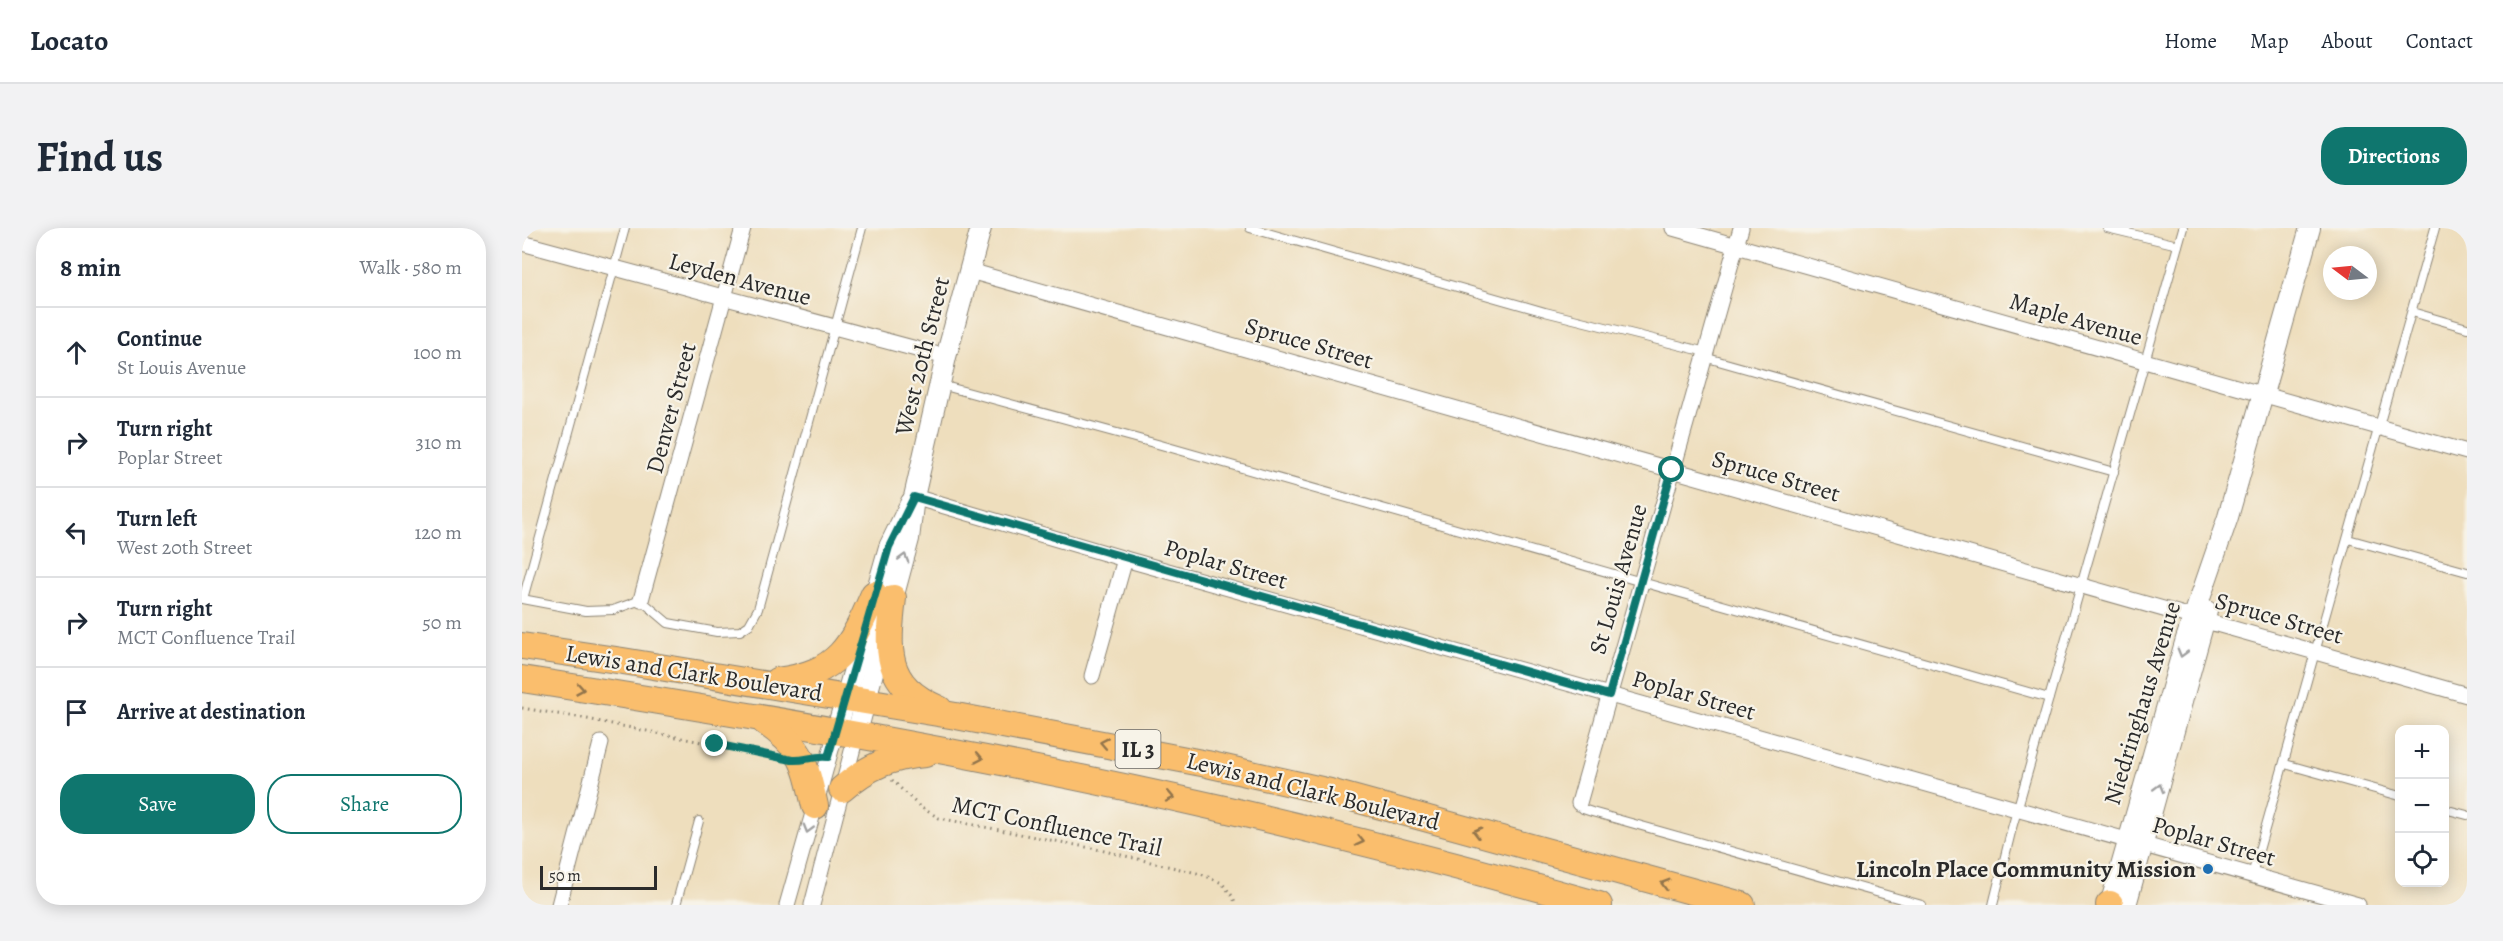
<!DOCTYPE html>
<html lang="en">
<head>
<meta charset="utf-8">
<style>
	body { margin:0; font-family:Alegreya,serif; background:#f2f2f3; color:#1f2937 }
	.controls { position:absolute; right:18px; bottom:18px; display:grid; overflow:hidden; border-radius:12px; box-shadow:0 3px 15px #0003 }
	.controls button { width:54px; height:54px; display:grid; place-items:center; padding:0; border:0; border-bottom:2px solid #e0e1e3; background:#fff; color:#1f2937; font:30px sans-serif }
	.compass { position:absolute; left:1801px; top:18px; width:54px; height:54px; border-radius:50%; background:#fff; box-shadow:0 3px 15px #0003; rotate:286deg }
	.scale { position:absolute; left:18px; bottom:15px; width:117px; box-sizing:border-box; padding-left:6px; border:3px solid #2b2b2b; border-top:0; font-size:16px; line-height:21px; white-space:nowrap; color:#2b2b2b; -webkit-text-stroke:4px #f7f3e8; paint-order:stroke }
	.stop { position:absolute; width:18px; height:18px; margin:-14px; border:4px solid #0f766e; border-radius:50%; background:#fff }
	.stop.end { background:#0f766e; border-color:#fff; box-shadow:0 2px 6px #0008 }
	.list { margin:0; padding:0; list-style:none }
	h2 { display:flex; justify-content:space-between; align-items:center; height:78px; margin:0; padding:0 24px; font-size:26px }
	h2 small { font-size:20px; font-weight:400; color:#747a83 }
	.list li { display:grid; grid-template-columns:39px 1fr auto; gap:18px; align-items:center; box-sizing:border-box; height:90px; padding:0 24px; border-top:2px solid #e0e1e3 }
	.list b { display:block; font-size:22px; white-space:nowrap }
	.list p { margin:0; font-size:20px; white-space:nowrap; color:#747a83 }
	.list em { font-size:20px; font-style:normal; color:#747a83 }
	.actions { display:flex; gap:12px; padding:18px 24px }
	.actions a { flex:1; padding:14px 0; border:2px solid #0f766e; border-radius:24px; text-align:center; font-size:21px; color:#0f766e }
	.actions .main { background:#0f766e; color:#fff }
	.icon { flex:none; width:33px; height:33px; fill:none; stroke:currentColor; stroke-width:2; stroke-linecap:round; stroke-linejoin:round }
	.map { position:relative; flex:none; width:1945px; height:677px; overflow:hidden; border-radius:24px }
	header { display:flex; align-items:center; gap:36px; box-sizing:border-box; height:84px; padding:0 30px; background:#fff; border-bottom:2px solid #e0e1e3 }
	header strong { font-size:28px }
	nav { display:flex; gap:33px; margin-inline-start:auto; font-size:21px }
	.intro { display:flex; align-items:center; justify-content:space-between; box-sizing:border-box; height:144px; padding:0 36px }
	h1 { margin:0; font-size:42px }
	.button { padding:15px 27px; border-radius:24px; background:#0f766e; color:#fff; font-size:21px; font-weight:700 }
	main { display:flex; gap:36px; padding:0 36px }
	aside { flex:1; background:#fff; border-radius:24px; box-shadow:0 3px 15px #0003 }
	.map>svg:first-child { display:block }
</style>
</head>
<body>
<header>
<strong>Locato</strong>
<nav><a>Home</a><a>Map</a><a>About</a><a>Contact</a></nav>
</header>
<div class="intro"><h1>Find us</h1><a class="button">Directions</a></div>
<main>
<aside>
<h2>8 min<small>Walk · 580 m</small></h2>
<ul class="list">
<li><svg class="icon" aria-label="ahead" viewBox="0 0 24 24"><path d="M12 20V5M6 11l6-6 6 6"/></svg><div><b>Continue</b><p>St Louis Avenue</p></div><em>100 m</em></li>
<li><svg class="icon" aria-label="right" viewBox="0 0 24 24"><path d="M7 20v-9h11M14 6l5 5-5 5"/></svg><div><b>Turn right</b><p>Poplar Street</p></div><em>310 m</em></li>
<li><svg class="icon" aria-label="left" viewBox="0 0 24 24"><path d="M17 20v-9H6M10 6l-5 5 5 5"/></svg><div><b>Turn left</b><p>West 20th Street</p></div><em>120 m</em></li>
<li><svg class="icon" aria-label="right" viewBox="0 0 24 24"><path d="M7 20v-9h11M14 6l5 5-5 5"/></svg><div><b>Turn right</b><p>MCT Confluence Trail</p></div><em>50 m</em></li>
<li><svg class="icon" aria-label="arrive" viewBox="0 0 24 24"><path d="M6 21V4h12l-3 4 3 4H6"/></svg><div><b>Arrive at destination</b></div></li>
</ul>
<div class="actions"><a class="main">Save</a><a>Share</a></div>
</aside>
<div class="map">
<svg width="1945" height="677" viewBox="0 0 1945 677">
	<rect width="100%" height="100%" fill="#f7f3e8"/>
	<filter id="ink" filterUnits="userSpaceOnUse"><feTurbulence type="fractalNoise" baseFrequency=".0167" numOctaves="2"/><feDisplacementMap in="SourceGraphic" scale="12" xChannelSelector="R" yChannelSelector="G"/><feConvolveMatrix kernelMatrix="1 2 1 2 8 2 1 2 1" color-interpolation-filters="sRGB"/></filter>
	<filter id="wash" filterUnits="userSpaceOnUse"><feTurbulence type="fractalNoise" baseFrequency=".008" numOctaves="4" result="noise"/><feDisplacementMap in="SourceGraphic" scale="24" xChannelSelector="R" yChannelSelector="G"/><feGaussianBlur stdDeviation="1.35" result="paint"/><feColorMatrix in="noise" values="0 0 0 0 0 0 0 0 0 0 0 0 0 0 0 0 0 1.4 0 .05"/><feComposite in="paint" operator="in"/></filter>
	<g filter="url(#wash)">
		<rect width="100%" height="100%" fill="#eedebd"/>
	</g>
	<g filter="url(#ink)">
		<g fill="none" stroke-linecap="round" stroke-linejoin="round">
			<defs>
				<g id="service">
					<polyline points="728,0 1023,84 1184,124"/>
					<polyline points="1585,0 1656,17"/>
					<polyline points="1890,84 1945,100"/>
					<polyline points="1182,129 1592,244"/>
					<polyline points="419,157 639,217 1527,470"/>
					<polyline points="1826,311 1945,344"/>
					<polyline points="0,371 64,383 91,382 119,372 146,395 195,404 218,403 227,397 236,381 340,0"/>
					<polyline points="1,371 103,0"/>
					<polyline points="1763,536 1878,568"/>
					<polyline points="1057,575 1061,581 1070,584 1400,677"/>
					<polyline points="1922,581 1945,587"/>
					<polyline points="1730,647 1913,0"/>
					<polyline points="154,677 177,593"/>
					<polyline points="1471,677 1490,600 1661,0"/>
				</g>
				<g id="minor">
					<polyline points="1151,0 1945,224"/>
					<polyline points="0,15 424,129"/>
					<polyline points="448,43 1945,467"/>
					<polyline points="392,269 603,331 1836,677"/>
					<polyline points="119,372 221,0"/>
					<polyline points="570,448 603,331"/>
					<polyline points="1057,575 1219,0"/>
					<polyline points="37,677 79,515"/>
					<polyline points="265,677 314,504"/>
					<polyline points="290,677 334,508"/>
				</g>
				<g id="tertiary">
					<polyline points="314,504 367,319 389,274"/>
					<polyline points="334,508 387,311 392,269 424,129 459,0"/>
					<polyline points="1588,677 1664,411 1706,289 1788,0"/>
					<polyline points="1604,677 1685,383"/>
				</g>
				<g id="trunk">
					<path d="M371 370C365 422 361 457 417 481"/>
					<polyline points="0,418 101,433 434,488 685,536 808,564 1220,677"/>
					<path d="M0 451C235 488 470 528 702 581 828 610 953 642 1077 677"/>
					<path d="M255 453C317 445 329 419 352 366"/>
					<path d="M243 494C281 520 283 535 293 578"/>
					<path d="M320 561C346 538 369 529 403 526"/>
					<polyline points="1587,677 1588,676"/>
				</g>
			</defs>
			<use href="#service" stroke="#8c8474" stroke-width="10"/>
			<use href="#minor" stroke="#8c8474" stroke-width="17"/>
			<use href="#tertiary" stroke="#8c8474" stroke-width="22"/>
			<use href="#trunk" stroke="#8c8474" stroke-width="28"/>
			<g stroke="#8c8474" stroke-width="3" stroke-dasharray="1.5 4.5" stroke-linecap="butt">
				<polyline points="0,480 60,490 254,529"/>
				<polyline points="370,552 398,579 417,590 574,621 679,646 700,655 711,669 714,677"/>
			</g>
			<use href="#service" stroke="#fff" stroke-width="8"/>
			<use href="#minor" stroke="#fff" stroke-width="15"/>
			<use href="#tertiary" stroke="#fff" stroke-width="20"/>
			<use href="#trunk" stroke="#fabe6d" stroke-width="26"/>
		</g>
		<defs><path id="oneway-chevron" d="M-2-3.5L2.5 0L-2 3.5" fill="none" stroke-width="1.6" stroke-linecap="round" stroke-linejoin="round" transform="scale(1.5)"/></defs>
		<g stroke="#a0a0a0">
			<use href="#oneway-chevron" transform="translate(382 330) rotate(-74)"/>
			<use href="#oneway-chevron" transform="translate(1660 425) rotate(106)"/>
			<use href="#oneway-chevron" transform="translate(1637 560) rotate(-74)"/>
			<use href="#oneway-chevron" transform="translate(286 601) rotate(106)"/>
		</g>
		<g stroke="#92744c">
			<use href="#oneway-chevron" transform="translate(58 461) rotate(10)"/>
			<use href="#oneway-chevron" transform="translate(582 515) rotate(-169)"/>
			<use href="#oneway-chevron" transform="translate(457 530) rotate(11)"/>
			<use href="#oneway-chevron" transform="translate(648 569) rotate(12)"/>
			<use href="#oneway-chevron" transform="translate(955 604) rotate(-165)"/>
			<use href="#oneway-chevron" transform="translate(838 613) rotate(13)"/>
			<use href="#oneway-chevron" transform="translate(1143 656) rotate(-164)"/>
		</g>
	</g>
	<g fill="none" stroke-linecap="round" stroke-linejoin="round" filter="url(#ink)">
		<path stroke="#0f766e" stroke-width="8" d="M193 516 270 532C284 533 292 527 306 529L367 319 392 269 1087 467 1150 242"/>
	</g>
	<circle fill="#1f6fb2" stroke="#f7f3e8" stroke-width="2" cx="1686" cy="641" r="6"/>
	<g text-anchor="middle" stroke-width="4.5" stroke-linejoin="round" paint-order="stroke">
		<rect fill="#f7f3e8" stroke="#686764" stroke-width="1.5" x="593.5" y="502" width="45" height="38" rx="4.5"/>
		<g font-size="22" font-weight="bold" fill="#2b2b2b">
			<text x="616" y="529">IL 3</text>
		</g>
		<g font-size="24" fill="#2b2b2b" stroke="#f7f3e8">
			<text transform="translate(218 51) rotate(15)" y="8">Leyden Avenue</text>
			<text transform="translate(1554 91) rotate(16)" y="8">Maple Avenue</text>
			<text transform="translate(787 115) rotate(16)" y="8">Spruce Street</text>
			<text transform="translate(400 128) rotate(-76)" y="8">West 20th Street</text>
			<text transform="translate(149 180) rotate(-75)" y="8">Denver Street</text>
			<text transform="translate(1254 248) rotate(16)" y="8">Spruce Street</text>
			<text transform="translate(704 336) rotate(16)" y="8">Poplar Street</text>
			<text transform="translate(1096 351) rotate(-74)" y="8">St Louis Avenue</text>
			<text transform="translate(1757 390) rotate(16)" y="8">Spruce Street</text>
			<text transform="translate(172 445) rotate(9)" y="8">Lewis and Clark Boulevard</text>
			<text transform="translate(1172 467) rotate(16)" y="8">Poplar Street</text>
			<text transform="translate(1620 475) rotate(-73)" y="8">Niedringhaus Avenue</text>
			<text transform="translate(791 563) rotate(14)" y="8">Lewis and Clark Boulevard</text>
			<text transform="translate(535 598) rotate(12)" y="8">MCT Confluence Trail</text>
			<text transform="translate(1692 613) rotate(16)" y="8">Poplar Street</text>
		</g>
		<g font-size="24" font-weight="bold" fill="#2b2b2b" stroke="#f7f3e8" text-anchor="end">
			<text x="1674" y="649">Lincoln Place Community Mission</text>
		</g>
	</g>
</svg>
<div class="controls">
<button>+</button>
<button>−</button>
<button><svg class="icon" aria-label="locate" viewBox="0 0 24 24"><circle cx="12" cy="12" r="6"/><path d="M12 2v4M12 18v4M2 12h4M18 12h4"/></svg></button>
</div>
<svg class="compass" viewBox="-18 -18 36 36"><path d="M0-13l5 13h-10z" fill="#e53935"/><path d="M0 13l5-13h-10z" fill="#747a83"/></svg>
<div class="scale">50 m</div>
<div class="stop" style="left:1150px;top:242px"></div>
<div class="stop end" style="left:193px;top:516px"></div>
</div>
</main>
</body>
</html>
